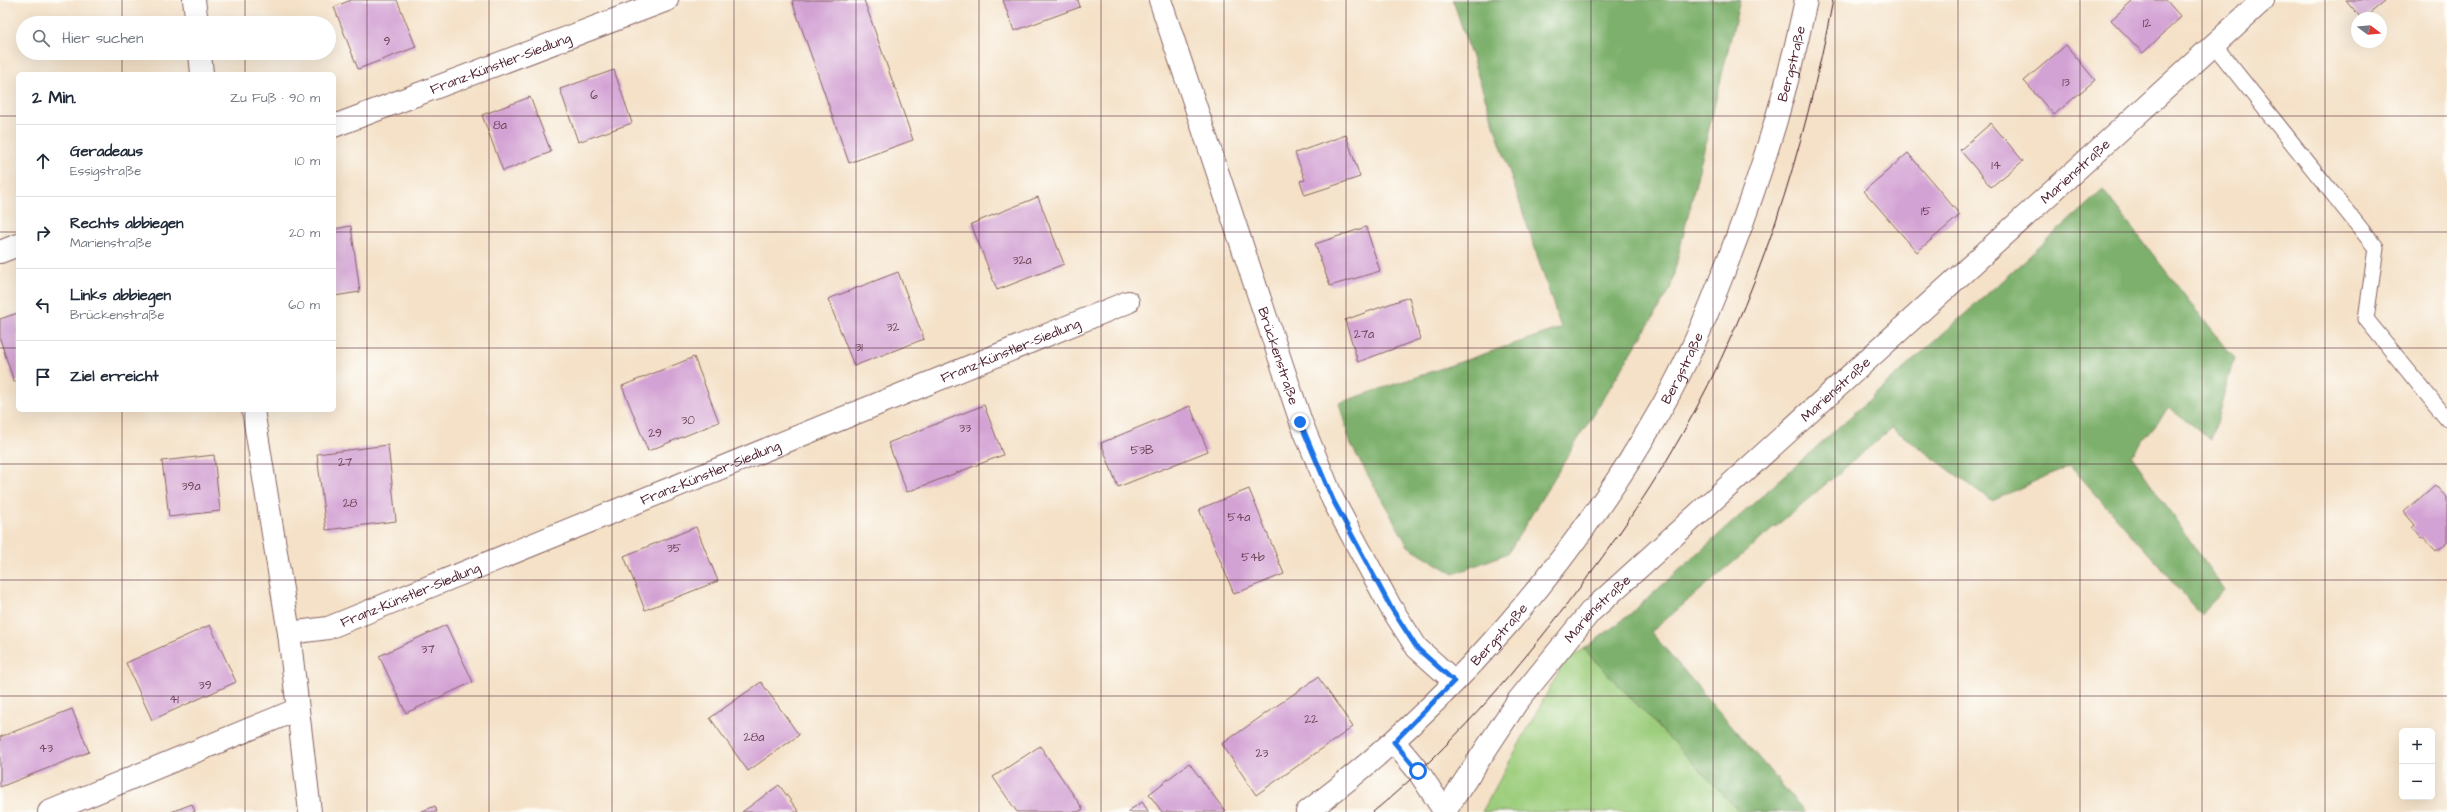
<!DOCTYPE html>
<html lang="de">
<head>
<meta charset="utf-8">
<style>
	body { margin:0; font-family:"Architects Daughter",sans-serif; background:#f6f6f7; color:#1f2937 }
	.controls { position:absolute; right:12px; bottom:12px; display:grid; overflow:hidden; border-radius:6px; box-shadow:0 4px 16px #0002 }
	.controls button { width:36px; height:36px; display:grid; place-items:center; padding:0; border:0; border-bottom:1px solid #e0e1e3; background:#fff; color:#1f2937; font:20px sans-serif }
	.compass { position:absolute; left:2351px; top:12px; width:36px; height:36px; border-radius:50%; background:#fff; box-shadow:0 4px 16px #0002; rotate:106deg }
	.stop { position:absolute; width:12px; height:12px; margin:-9px; border:3px solid #1a73e8; border-radius:50%; background:#fff }
	.stop.end { background:#1a73e8; border-color:#fff; box-shadow:0 1px 4px #0008 }
	.list { margin:0; padding:0; list-style:none }
	h2 { display:flex; justify-content:space-between; align-items:center; height:52px; margin:0; padding:0 16px; font-size:17px }
	h2 small { font-size:13px; font-weight:400; color:#747a83 }
	.list li { display:grid; grid-template-columns:26px 1fr auto; gap:12px; align-items:center; box-sizing:border-box; height:72px; padding:0 16px; border-top:1px solid #e0e1e3 }
	.list b { display:block; font-size:15px; white-space:nowrap }
	.list p { margin:0; font-size:13px; white-space:nowrap; color:#747a83 }
	.list em { font-size:13px; font-style:normal; color:#747a83 }
	.icon { flex:none; width:22px; height:22px; fill:none; stroke:currentColor; stroke-width:2; stroke-linecap:round; stroke-linejoin:round }
	.map { position:relative; flex:none; width:2447px; height:812px; overflow:hidden }
	.search { position:absolute; background:#fff; box-shadow:0 4px 16px #0002; left:16px; top:16px; width:320px; height:44px; display:flex; align-items:center; gap:10px; box-sizing:border-box; padding:0 14px; border-radius:22px; color:#747a83; font-size:15px }
	.panel { position:absolute; background:#fff; box-shadow:0 4px 16px #0002; left:16px; top:72px; width:320px; height:340px; border-radius:6px }
	.map>svg:first-child { display:block }
</style>
</head>
<body>
<div class="map">
<svg width="2447" height="812" viewBox="0 0 2447 812">
	<rect width="100%" height="100%" fill="#fdfcf7"/>
	<filter id="ink" filterUnits="userSpaceOnUse"><feTurbulence type="fractalNoise" baseFrequency=".025" numOctaves="2"/><feDisplacementMap in="SourceGraphic" scale="8" xChannelSelector="R" yChannelSelector="G"/><feConvolveMatrix kernelMatrix="1 2 1 2 8 2 1 2 1" color-interpolation-filters="sRGB"/></filter>
	<filter id="wash" filterUnits="userSpaceOnUse"><feTurbulence type="fractalNoise" baseFrequency=".012" numOctaves="4" result="noise"/><feDisplacementMap in="SourceGraphic" scale="16" xChannelSelector="R" yChannelSelector="G"/><feGaussianBlur stdDeviation="0.9" result="paint"/><feColorMatrix in="noise" values="0 0 0 0 0 0 0 0 0 0 0 0 0 0 0 0 0 1.4 0 .05"/><feComposite in="paint" operator="in"/></filter>
	<g filter="url(#wash)">
		<rect width="100%" height="100%" fill="#f4e1c7"/>
		<polygon fill="#9ccd7c" stroke="#737654" points="1584,649 1740,812 1482,812 1564,662"/>
		<g fill="#7db06c" stroke="#64684c">
			<polygon points="1453,0 1740,0 1670,290 1508,553 1454,574 1408,546 1351,445 1339,403 1561,328"/>
			<polygon points="2103,190 2234,359 2211,440 2169,408 2131,455 2224,590 2201,614 2070,465 1992,501 1892,428 1651,632 1805,812 1740,812 1584,649 1628,616"/>
		</g>
		<g id="blocks">
			<g fill="#d3a2d4">
				<polygon points="351,0 397,0 416,47 358,69 334,7"/>
				<polygon points="796,0 864,0 913,140 849,163 792,1"/>
				<polygon points="1003,0 1078,0 1080,7 1014,31"/>
				<polygon points="2133,0 2166,0 2181,17 2143,53 2111,20"/>
				<polygon points="2346,0 2382,0 2384,2 2364,18 2361,18"/>
				<polygon points="2066,45 2095,80 2054,115 2024,81"/>
				<polygon points="614,70 632,123 578,142 560,89"/>
				<polygon points="530,97 551,152 503,171 482,115"/>
				<polygon points="1991,123 2023,161 1991,187 1960,150"/>
				<polygon points="1346,135 1360,177 1305,195 1300,181 1305,180 1295,153"/>
				<polygon points="1908,153 1960,215 1917,252 1864,191"/>
				<polygon points="1038,197 1064,264 997,290 971,224"/>
				<polygon points="351,226 360,292 334,296 334,229"/>
				<polygon points="1366,227 1380,271 1330,286 1315,244"/>
				<polygon points="898,272 924,339 854,366 828,299"/>
				<polygon points="1409,297 1420,339 1358,362 1345,320"/>
				<polygon points="18,313 18,381 14,382 0,339 0,319"/>
				<polygon points="694,357 719,422 648,451 622,386"/>
				<polygon points="984,405 1003,455 907,492 888,443"/>
				<polygon points="1190,406 1208,451 1118,487 1101,443"/>
				<polygon points="388,445 396,521 326,530 317,454"/>
				<polygon points="214,455 220,511 169,517 162,461"/>
				<polygon points="2435,485 2447,498 2447,542 2436,551 2423,537 2421,539 2412,528 2415,525 2404,512"/>
				<polygon points="1249,489 1284,574 1234,594 1199,509"/>
				<polygon points="696,527 718,581 645,610 624,556"/>
				<polygon points="210,625 236,682 152,720 126,663"/>
				<polygon points="446,625 473,682 406,713 379,656"/>
				<polygon points="1318,677 1353,727 1256,795 1222,744"/>
				<polygon points="761,682 799,735 748,771 710,718"/>
				<polygon points="72,709 89,752 0,787 0,737"/>
				<polygon points="1040,746 1083,809 1078,812 1017,812 993,777"/>
				<polygon points="1189,763 1225,811 1223,812 1162,812 1149,794"/>
				<polygon points="779,785 799,812 742,812"/>
				<polygon points="1142,802 1149,812 1127,812"/>
				<polygon points="192,804 195,812 171,812"/>
				<polygon points="435,806 437,812 420,812"/>
			</g>
		</g>
	</g>
	<g filter="url(#ink)">
		<use href="#blocks" fill-opacity="0" stroke="#866362" stroke-width="1"/>
		<g fill="none" stroke-linecap="round" stroke-linejoin="round">
			<defs>
				<polyline id="lane" points="2214,45 2376,248 2366,319 2447,419"/>
				<g id="street">
					<polyline points="194,0 197,23"/>
					<path id="s1" d="M1160 0 1301 422 1333 500 1390 606 1417 648 1454 681"/>
					<polyline points="200,53 202,74"/>
					<path id="s2" d="M334 126 667 0"/>
					<polyline points="0,252 18,245"/>
					<polyline points="253,410 289,633 310,812"/>
					<path id="s3" d="M289 633 328 628 1128 302"/>
					<polyline points="1394,742 1418,771 1445,812"/>
					<path id="s4" d="M1445 811 1517 702 1590 612 2263 0"/>
					<polyline points="49,812 296,710"/>
				</g>
				<g id="secondary">
					<path id="s5" d="M1307 812C1451 704 1574 562 1663 405 1685 366 1704 323 1720 281 1757 189 1786 97 1806 0"/>
				</g>
			</defs>
			<use href="#lane" stroke="#866362" stroke-width="17"/>
			<use href="#street" stroke="#866362" stroke-width="24"/>
			<use href="#secondary" stroke="#866362" stroke-width="24"/>
			<use href="#lane" stroke="#fff" stroke-width="15"/>
			<use href="#street" stroke="#fff" stroke-width="22"/>
			<use href="#secondary" stroke="#fff" stroke-width="22"/>
			<path stroke="#4a1f2b" stroke-width="1" d="M1373 812C1439 758 1498 692 1551 625 1598 565 1643 503 1681 436 1758 301 1804 151 1833 0"/>
		</g>
	</g>
	<g fill="none" stroke-linecap="round" stroke-linejoin="round" filter="url(#ink)">
		<polyline stroke="#1a73e8" stroke-width="5" points="1300,422 1333,500 1390,606 1417,648 1454,681 1394,742 1418,771"/>
	</g>
	<path fill="none" stroke="#4a1f2b" stroke-width="1" stroke-opacity="0.55" d="M122 0V23M245 0V23M367 0V812M489 0V812M612 0V812M734 0V812M856 0V812M979 0V812M1101 0V812M1224 0V812M1346 0V812M1468 0V812M1591 0V812M1713 0V812M1835 0V812M1958 0V812M2080 0V812M2202 0V812M2325 0V812M122 53V74M245 53V74M0 116H18M334 116H2447M0 232H18M334 232H2447M0 348H18M334 348H2447M122 410V812M245 410V812M0 464H2447M0 580H2447M0 696H2447"/>
	<g text-anchor="middle" stroke-width="3" stroke-linejoin="round" paint-order="stroke">
		<g font-size="12" fill="#6c4055">
			<text x="2147" y="27">12</text>
			<text x="387" y="45">9</text>
			<text x="2066" y="86">13</text>
			<text x="594" y="99">6</text>
			<text x="500" y="129">8a</text>
			<text x="1996" y="169">14</text>
			<text x="1926" y="215">15</text>
			<text x="1022" y="264">32a</text>
			<text x="893" y="331">32</text>
			<text x="1364" y="338">27a</text>
			<text x="859" y="351">31</text>
			<text x="688" y="424">30</text>
			<text x="965" y="432">33</text>
			<text x="655" y="437">29</text>
			<text x="1142" y="454">53B</text>
			<text x="345" y="466">27</text>
			<text x="191" y="490">39a</text>
			<text x="350" y="507">28</text>
			<text x="1239" y="521">54a</text>
			<text x="674" y="552">35</text>
			<text x="1253" y="561">54b</text>
			<text x="428" y="653">37</text>
			<text x="205" y="689">39</text>
			<text x="174" y="703">41</text>
			<text x="1311" y="723">22</text>
			<text x="754" y="741">28a</text>
			<text x="46" y="752">43</text>
			<text x="1262" y="757">23</text>
		</g>
		<g font-size="14" fill="#4a1f2b" stroke="#fdfcf7">
			<text dy="5" stroke="none"><textPath href="#s2" startOffset="178">Franz-Künstler-Siedlung</textPath></text>
			<text dy="5" stroke="none"><textPath href="#s5" startOffset="910">Bergstraße</textPath></text>
			<text dy="5" stroke="none"><textPath href="#s4" startOffset="902">Marienstraße</textPath></text>
			<text dy="5" stroke="none"><textPath href="#s3" startOffset="776">Franz-Künstler-Siedlung</textPath></text>
			<text dy="5" stroke="none"><textPath href="#s1" startOffset="375">Brückenstraße</textPath></text>
			<text dy="5" stroke="none"><textPath href="#s5" startOffset="586">Bergstraße</textPath></text>
			<text dy="5" stroke="none"><textPath href="#s4" startOffset="578">Marienstraße</textPath></text>
			<text dy="5" stroke="none"><textPath href="#s3" startOffset="452">Franz-Künstler-Siedlung</textPath></text>
			<text dy="5" stroke="none"><textPath href="#s3" startOffset="128">Franz-Künstler-Siedlung</textPath></text>
			<text dy="5" stroke="none"><textPath href="#s4" startOffset="254">Marienstraße</textPath></text>
			<text dy="5" stroke="none"><textPath href="#s5" startOffset="262">Bergstraße</textPath></text>
		</g>
	</g>
</svg>
<div class="controls">
<button>+</button>
<button>−</button>
</div>
<svg class="compass" viewBox="-18 -18 36 36"><path d="M0-13l5 13h-10z" fill="#e53935"/><path d="M0 13l5-13h-10z" fill="#747a83"/></svg>
<div class="stop" style="left:1418px;top:771px"></div>
<div class="stop end" style="left:1300px;top:422px"></div>
<div class="search"><svg class="icon" aria-label="search" viewBox="0 0 24 24"><circle cx="10" cy="10" r="6"/><path d="M15 15l6 6"/></svg>Hier suchen</div>
<section class="panel">
<h2>2 Min.<small>Zu Fuß · 90 m</small></h2>
<ul class="list">
<li><svg class="icon" aria-label="ahead" viewBox="0 0 24 24"><path d="M12 20V5M6 11l6-6 6 6"/></svg><div><b>Geradeaus</b><p>Essigstraße</p></div><em>10 m</em></li>
<li><svg class="icon" aria-label="right" viewBox="0 0 24 24"><path d="M7 20v-9h11M14 6l5 5-5 5"/></svg><div><b>Rechts abbiegen</b><p>Marienstraße</p></div><em>20 m</em></li>
<li><svg class="icon" aria-label="left" viewBox="0 0 24 24"><path d="M17 20v-9H6M10 6l-5 5 5 5"/></svg><div><b>Links abbiegen</b><p>Brückenstraße</p></div><em>60 m</em></li>
<li><svg class="icon" aria-label="arrive" viewBox="0 0 24 24"><path d="M6 21V4h12l-3 4 3 4H6"/></svg><div><b>Ziel erreicht</b></div></li>
</ul>
</section>
</div>
</body>
</html>
